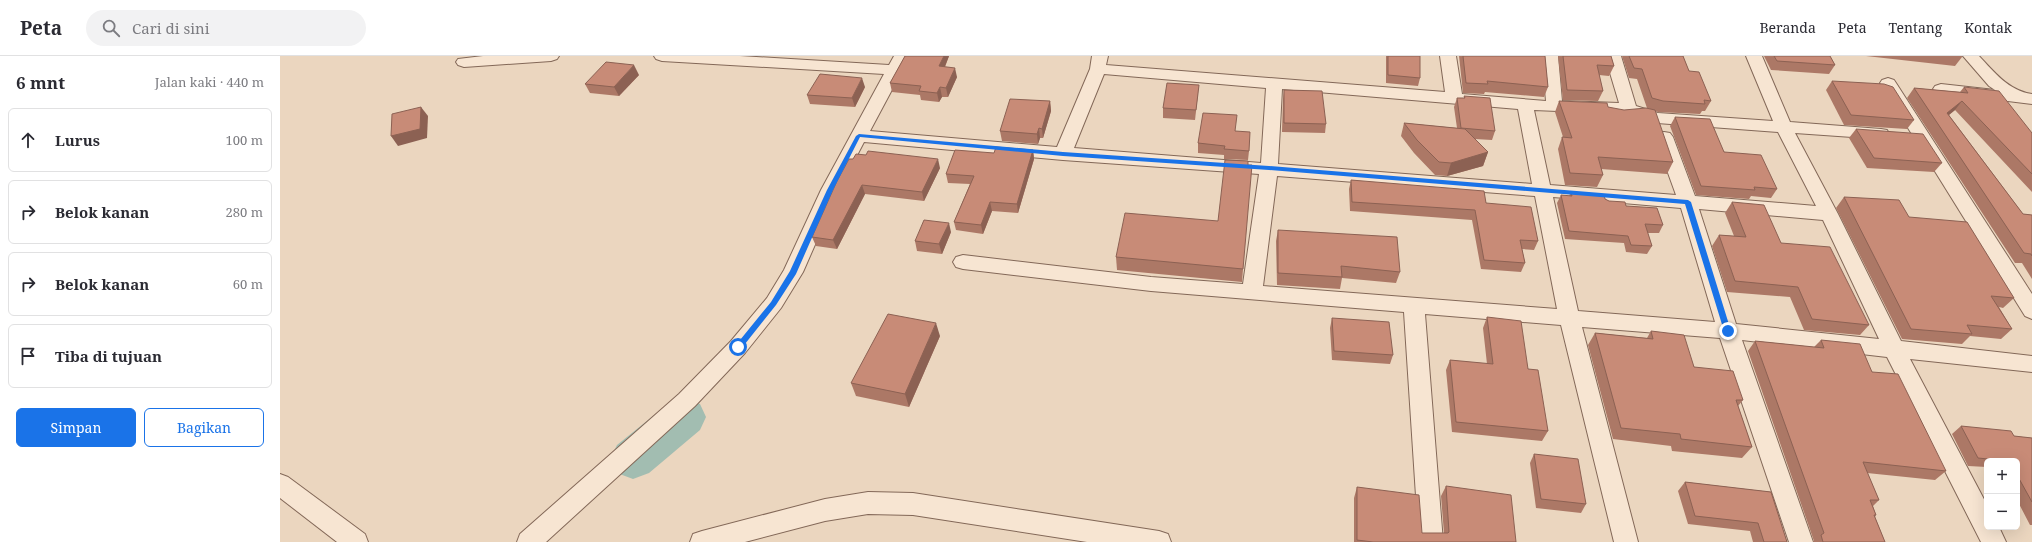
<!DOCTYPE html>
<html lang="id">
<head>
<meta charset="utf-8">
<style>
	body { margin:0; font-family:"Noto Serif",serif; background:#f2f2f3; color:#2b2b33 }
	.controls { position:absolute; right:12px; bottom:12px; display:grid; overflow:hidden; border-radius:6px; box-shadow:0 4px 16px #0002 }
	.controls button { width:36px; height:36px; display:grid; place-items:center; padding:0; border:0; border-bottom:1px solid #e1e1e2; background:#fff; color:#2b2b33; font:20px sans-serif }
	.stop { position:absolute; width:12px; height:12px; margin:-9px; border:3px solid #1a73e8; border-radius:50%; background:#fff }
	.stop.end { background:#1a73e8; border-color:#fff; box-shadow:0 1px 4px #0008 }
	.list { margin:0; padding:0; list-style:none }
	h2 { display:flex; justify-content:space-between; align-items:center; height:52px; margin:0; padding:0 16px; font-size:17px }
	h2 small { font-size:13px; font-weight:400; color:#7c7c81 }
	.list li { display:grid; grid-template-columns:26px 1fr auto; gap:12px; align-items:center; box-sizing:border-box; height:64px; margin:0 8px 8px; padding:0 8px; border:1px solid #e1e1e2; border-radius:6px }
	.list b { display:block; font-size:15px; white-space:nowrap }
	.list em { font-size:13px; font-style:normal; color:#7c7c81 }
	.actions { display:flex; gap:8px; padding:12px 16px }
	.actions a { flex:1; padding:9px 0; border:1px solid #1a73e8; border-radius:6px; text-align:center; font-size:14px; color:#1a73e8 }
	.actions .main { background:#1a73e8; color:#fff }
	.icon { flex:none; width:22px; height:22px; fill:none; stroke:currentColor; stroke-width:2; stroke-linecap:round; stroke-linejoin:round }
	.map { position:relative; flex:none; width:1752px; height:486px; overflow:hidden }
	header { display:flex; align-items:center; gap:24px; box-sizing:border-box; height:56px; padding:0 20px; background:#fff; border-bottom:1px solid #e1e1e2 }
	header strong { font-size:19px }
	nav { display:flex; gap:22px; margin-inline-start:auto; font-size:14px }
	.search { width:280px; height:36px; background:#f2f2f3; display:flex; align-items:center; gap:10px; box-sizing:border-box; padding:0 14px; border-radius:22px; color:#7c7c81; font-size:15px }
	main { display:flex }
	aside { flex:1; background:#fff }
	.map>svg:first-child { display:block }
</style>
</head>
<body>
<header>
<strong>Peta</strong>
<div class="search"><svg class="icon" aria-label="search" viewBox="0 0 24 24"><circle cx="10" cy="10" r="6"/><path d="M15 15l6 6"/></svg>Cari di sini</div>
<nav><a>Beranda</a><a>Peta</a><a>Tentang</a><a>Kontak</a></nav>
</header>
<main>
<aside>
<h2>6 mnt<small>Jalan kaki · 440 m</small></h2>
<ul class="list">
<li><svg class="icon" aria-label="ahead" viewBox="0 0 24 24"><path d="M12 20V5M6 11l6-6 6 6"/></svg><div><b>Lurus</b></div><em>100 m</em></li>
<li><svg class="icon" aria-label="right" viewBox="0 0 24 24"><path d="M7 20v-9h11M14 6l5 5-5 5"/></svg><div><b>Belok kanan</b></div><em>280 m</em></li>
<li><svg class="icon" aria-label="right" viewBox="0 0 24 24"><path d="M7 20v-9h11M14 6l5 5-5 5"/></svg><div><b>Belok kanan</b></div><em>60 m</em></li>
<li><svg class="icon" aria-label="arrive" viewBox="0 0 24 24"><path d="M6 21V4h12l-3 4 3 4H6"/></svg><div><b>Tiba di tujuan</b></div></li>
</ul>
<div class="actions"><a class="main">Simpan</a><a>Bagikan</a></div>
</aside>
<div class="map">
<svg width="1752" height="486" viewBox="0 0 1752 486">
	<rect width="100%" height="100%" fill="#ebd6bf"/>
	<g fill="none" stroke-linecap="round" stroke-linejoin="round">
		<polygon fill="#a2bdb1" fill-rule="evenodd" points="404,342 420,348 426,361 420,374 369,417 353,423 337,417 330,403 337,389 388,348"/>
		<defs>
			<g id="minor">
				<polygon points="203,0 279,0 277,3 271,5 184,11 178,9 176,6 178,3"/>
				<path d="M374 0H460L609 9 614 0H630L590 75 777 91 810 13 812 0H828L826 9 1165 36 1160 0H1176L1182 38 1266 45 1262 0H1278L1282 45 1339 47 1325 0H1341L1356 50 1378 57 1493 65 1466 0H1482L1510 66 1601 73 1607 74 1609 78 1607 82 1601 83 1515 77 1558 158 1621 285 1752 300V316L1630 303 1707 449V471H1719L1726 486H1701L1607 301 1462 284 1533 486H1509L1440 282 1302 271 1358 486H1334L1281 269 1145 258 1163 486H1139L1124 256 871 235 683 213 676 211 673 206 676 201 683 199 871 221 963 228 979 118 783 104 584 86 559 134 523 216 501 252 465 297 415 350 266 486H237L240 478 399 338 451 285 487 242 504 214 541 134 604 18 382 5 376 3ZM824 18 986 32 981 107 794 92ZM1002 33 1238 53 1252 128 998 108ZM1254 54 1348 58 1377 67 1498 76 1536 150 1415 140 1393 81 1390 77 1384 76 1378 77 1375 81 1396 139 1270 129ZM997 120 1255 140 1277 253 983 230ZM1273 141 1401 152 1435 266 1298 255ZM1419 153 1543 164 1599 283 1456 268Z"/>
				<path d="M1683 0H1699C1714 16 1729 35 1752 38V48L1655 36 1653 33 1655 30 1661 28 1715 34 1709 30Z"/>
				<polygon points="1608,22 1614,24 1616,27 1752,238 1752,263 1745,260 1600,27 1602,24"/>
				<polygon points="0,418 8,421 85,478 88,486 57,486 0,442"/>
				<polygon points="588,436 633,437 879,475 888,478 891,486 807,486 633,459 588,458 545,465 465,486 410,486 413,478 422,475 545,443"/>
			</g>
		</defs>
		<use href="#minor" stroke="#836858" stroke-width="2"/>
		<use href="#minor" fill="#f7e5d2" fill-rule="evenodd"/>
	</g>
	<g fill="#ac7866">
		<polygon points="625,0 669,0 665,11 677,21 668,41 662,41 659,46 641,44 640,39 612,36 610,27"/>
		<polygon points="1106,0 1140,0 1140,22 1138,30 1106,27"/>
		<polygon points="1179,0 1265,0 1268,31 1264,41 1205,36 1204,38 1183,37"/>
		<polygon points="1278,0 1331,0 1334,10 1329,20 1319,19 1323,35 1318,45 1283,44"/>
		<polygon points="1342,0 1403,0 1409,15 1431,45 1425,55 1422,55 1420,58 1378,56 1367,52 1357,23 1349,22"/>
		<polygon points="1484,0 1550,0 1555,9 1549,18 1491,14"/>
		<polygon points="1586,0 1682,0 1682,1 1675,10"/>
		<polygon points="359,19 339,40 310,37 305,28"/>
		<polygon points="1552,25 1634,64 1627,73 1564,69 1546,34"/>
		<polygon points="585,31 575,51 530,48 527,39"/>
		<polygon points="1684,31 1752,77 1752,136 1675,54 1669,59 1743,158 1752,159 1752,223 1742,207 1735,207 1627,42 1634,32 1680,36"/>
		<polygon points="1004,34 1046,68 1045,77 1002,76 1003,43"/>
		<polygon points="918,38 915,64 883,62 883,52"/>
		<polygon points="1184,40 1215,75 1212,84 1195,83 1208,96 1203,110 1167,120 1155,119 1134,97 1121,80 1124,67 1177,72 1174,51 1177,42 1184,42"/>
		<polygon points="770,45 771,55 763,82 760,82 758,88 722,85 720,75"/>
		<polygon points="1279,45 1328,51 1393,106 1387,118 1321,113 1323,119 1317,131 1285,129 1278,93 1282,81 1283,81 1275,56"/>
		<polygon points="1395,61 1497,133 1491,142 1471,140 1469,143 1416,139 1390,70"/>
		<polygon points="1576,73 1662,107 1654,116 1587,112 1569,82"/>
		<polygon points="955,75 969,95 968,104 944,103 944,99 918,97 918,87"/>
		<polygon points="753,94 754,103 738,157 712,155 703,178 676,174 674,166 690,128 668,127 666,118 714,97"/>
		<polygon points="573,103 660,112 644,145 585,138 557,193 536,190 532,181"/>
		<polygon points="1071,124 1206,147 1258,185 1254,194 1242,193 1245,207 1241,216 1201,213 1192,164 1070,155 1069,133"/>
		<polygon points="1291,136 1325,143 1329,145 1346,150 1383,169 1379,177 1367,177 1372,190 1367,198 1346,196 1344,187 1285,183 1277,147 1281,139 1289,140"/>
		<polygon points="1564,141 1629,161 1734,242 1723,252 1719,251 1732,273 1721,283 1690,280 1682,288 1622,283 1556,152"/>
		<polygon points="1452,146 1501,187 1589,269 1580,279 1524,274 1510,241 1447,236 1432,190 1439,179 1454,180 1445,157"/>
		<polygon points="938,165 963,213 962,226 837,214 836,201"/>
		<polygon points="998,174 1120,216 1116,227 1062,222 1060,233 997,229 996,185"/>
		<polygon points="671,176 662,198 637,195 635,185"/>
		<polygon points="1207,261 1248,313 1268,375 1262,385 1172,376 1166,314 1170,304 1207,308 1203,272"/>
		<polygon points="1052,262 1113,299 1110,308 1052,304 1050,272"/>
		<polygon points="1371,275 1414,311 1463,344 1458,350 1472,391 1462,402 1392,395 1391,390 1333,383 1308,289 1315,277 1367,282"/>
		<polygon points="660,280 629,351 576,340 571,327"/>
		<polygon points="1541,284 1592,316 1666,415 1655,424 1587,417 1599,444 1593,450 1596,459 1595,461 1605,486 1533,486 1534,485 1468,295 1475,285 1534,291"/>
		<polygon points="1681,370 1734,380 1752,382 1752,469 1750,469 1737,444 1737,405 1707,405 1707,411 1688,410 1672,378"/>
		<polygon points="1254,398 1306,448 1301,457 1256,452 1250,407"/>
		<polygon points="1405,426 1491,436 1507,486 1473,486 1470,475 1408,468 1398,435"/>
		<polygon points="1166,430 1236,486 1074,486 1074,442 1077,431 1142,477 1164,477 1161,440"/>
	</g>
	<g fill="#8c6153">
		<polygon points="664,0 669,0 661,20 659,10"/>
		<polygon points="354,9 359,19 339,40 334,31"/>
		<polygon points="675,12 677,21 668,41 666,32"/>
		<polygon points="582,22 585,31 575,51 572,42"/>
		<polygon points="660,31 662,41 659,46 657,37"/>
		<polygon points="770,45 771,55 763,82 762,73"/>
		<polygon points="1682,45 1675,54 1660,66 1667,57"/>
		<polygon points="141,51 148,60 147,82 118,90 111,80"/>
		<polygon points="759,72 760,82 758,88 757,78"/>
		<polygon points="753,94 754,103 738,157 737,148"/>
		<polygon points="1208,96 1203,110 1167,120 1171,107"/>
		<polygon points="658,103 660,112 644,145 642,136"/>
		<polygon points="582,129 585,138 557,193 553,184"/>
		<polygon points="710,146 712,155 703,178 701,169"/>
		<polygon points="669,167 671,176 662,198 659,188"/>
		<polygon points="656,267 660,280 629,351 625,338"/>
	</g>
	<g fill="#c88b77" stroke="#8c6153">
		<polygon points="625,0 664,0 659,10 675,12 666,32 660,31 657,37 639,35 641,30 610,27"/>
		<polygon points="1108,0 1140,0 1140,22 1108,19"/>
		<polygon points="1183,0 1265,0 1268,31 1207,25 1208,28 1186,27"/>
		<polygon points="1283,0 1331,0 1334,10 1317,9 1323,35 1287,34"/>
		<polygon points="1349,0 1403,0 1409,15 1419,16 1431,45 1424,44 1425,48 1383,45 1372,42 1362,13 1354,12"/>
		<polygon points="1494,0 1550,0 1555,9 1497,5"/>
		<polygon points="326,6 354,9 334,31 305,28"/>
		<polygon points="540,18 582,22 572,42 527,39"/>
		<polygon points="1552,25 1604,28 1613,31 1634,64 1571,59"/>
		<polygon points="887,27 919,29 916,54 883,52"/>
		<polygon points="1684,31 1719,35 1752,77 1752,118 1682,45 1667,57 1743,158 1752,159 1752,200 1751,198 1744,197 1634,32 1688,37"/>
		<polygon points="1004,34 1042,35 1046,68 1004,67"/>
		<polygon points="1184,40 1210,42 1215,75 1181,72 1177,42 1185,42"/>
		<polygon points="730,43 770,45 762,73 759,72 757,78 720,75"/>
		<polygon points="1279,45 1327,47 1328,51 1344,54 1366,52 1375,54 1393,106 1318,101 1323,119 1290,117 1282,81 1292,82"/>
		<polygon points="141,51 140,73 111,80 112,58"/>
		<polygon points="923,57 957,59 955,75 970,76 969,95 944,93 945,90 918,87"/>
		<polygon points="1395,61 1430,63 1444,96 1481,99 1497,133 1474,131 1475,134 1421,130"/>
		<polygon points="1124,67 1185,73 1208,96 1171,107 1159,106 1137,84"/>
		<polygon points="1576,73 1643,78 1662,107 1594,102"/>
		<polygon points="716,91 753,94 737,148 710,146 701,169 674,166 694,120 666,118 675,94 714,97"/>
		<polygon points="588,95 658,103 642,136 582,129 553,184 532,181 557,125 569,103 573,103 576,98 586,99"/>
		<polygon points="945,104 968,105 968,109 972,109 963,213 836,201 845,157 938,165"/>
		<polygon points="1071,124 1204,135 1206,147 1251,151 1258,185 1240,184 1245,207 1204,204 1195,154 1072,146"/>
		<polygon points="1291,136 1324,139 1325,143 1329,145 1345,146 1346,150 1377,152 1383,169 1365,168 1372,190 1351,189 1348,180 1289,175 1281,139 1292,140"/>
		<polygon points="1564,141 1619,144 1629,161 1687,166 1734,242 1711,240 1732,273 1687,269 1692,278 1631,273"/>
		<polygon points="1452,146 1484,149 1501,187 1550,191 1589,269 1532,263 1518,231 1455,225 1439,179 1466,181"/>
		<polygon points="644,164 669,167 659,188 635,185"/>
		<polygon points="998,174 1117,181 1120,216 1061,210 1062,221 998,217"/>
		<polygon points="608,258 656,267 625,338 571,327"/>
		<polygon points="1207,261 1241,265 1248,313 1258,314 1268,375 1176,366 1170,304 1213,308"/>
		<polygon points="1052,262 1109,266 1113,299 1054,295"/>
		<polygon points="1371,275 1404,279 1414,311 1453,315 1463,344 1456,344 1472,391 1401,383 1400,378 1341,372 1315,277 1373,283"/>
		<polygon points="1541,284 1580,288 1592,316 1618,318 1666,415 1583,406 1599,444 1590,444 1596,459 1594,459 1605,486 1543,486 1541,479 1544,477 1475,285 1544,292"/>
		<polygon points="1681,370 1731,375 1734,380 1752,382 1752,446 1737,419 1737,405 1728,405 1698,402"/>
		<polygon points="1254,398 1298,403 1306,448 1261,443"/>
		<polygon points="1405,426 1491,436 1507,486 1484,486 1478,467 1415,460"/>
		<polygon points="1166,430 1231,439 1236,486 1093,486 1077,484 1077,431 1139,439 1142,477 1168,477 1169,476"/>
	</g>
	<polygon fill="#1a73e8" points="579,78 783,96 989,110 1408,144 1411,146 1451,275 1448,278 1444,275 1405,148 989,114 783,100 580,81 553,134 516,218 496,249 461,293 456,293 456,289 491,246 510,215 547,134 576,80"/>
</svg>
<div class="controls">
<button>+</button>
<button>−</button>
</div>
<div class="stop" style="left:458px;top:291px"></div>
<div class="stop end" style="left:1448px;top:275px"></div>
</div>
</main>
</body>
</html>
